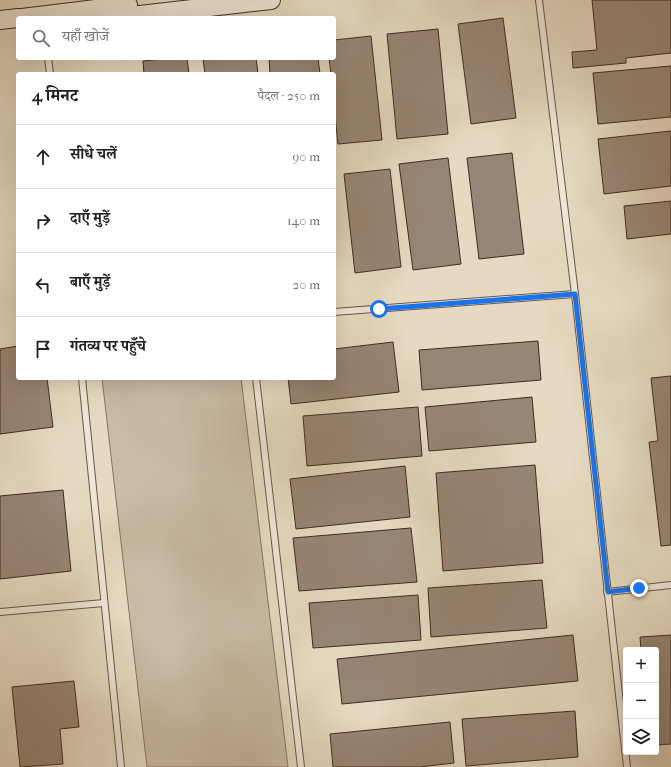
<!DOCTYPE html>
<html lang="hi">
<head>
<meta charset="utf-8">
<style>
	body { margin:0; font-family:"IM FELL French Canon","Noto Serif Devanagari",serif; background:#f6f6f6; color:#202124 }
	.controls { position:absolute; right:12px; bottom:12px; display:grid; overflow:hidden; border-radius:4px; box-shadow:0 4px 16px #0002 }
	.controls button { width:36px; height:36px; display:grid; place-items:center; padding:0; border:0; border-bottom:1px solid #e0e0e0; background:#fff; color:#202124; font:20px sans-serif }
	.stop { position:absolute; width:12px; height:12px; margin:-9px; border:3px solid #1a73e8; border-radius:50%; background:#fff }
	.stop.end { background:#1a73e8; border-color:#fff; box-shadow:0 1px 4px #0008 }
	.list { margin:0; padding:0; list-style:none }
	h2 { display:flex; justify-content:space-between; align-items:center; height:52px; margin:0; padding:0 16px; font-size:17px }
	h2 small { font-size:13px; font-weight:400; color:#757577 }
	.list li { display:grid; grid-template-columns:26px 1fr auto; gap:12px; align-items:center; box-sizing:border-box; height:64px; padding:0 16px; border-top:1px solid #e0e0e0 }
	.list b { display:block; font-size:15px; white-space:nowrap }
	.list em { font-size:13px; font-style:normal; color:#757577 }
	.icon { flex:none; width:22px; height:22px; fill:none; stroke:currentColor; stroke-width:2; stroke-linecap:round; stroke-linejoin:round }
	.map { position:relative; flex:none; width:671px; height:767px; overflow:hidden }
	.search { position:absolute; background:#fff; box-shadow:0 4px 16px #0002; left:16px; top:16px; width:320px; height:44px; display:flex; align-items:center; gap:10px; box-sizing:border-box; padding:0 14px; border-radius:4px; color:#757577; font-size:15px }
	.panel { position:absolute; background:#fff; box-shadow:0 4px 16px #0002; left:16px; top:72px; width:320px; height:308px; border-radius:4px }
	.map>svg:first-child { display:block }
</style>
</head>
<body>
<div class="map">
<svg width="671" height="767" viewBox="0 0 671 767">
	<rect width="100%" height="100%" fill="#e5dac1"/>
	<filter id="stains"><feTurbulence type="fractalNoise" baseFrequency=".005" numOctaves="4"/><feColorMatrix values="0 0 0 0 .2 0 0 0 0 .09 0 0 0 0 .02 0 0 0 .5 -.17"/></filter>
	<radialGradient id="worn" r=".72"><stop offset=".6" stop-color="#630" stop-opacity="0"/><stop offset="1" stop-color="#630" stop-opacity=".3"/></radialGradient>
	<polygon fill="#c9bca6" stroke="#867464" points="102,378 241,378 288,767 147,767"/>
	<g fill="#978675" stroke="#422b23">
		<polygon points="592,0 671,0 671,53 626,58 626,63 573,68 572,52 597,50"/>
		<polygon points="503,18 516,118 471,124 458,24"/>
		<polygon points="438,29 448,134 397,139 387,34"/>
		<polygon points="371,36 382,140 338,144 334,106 334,74 331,74 329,58 334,58 334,40"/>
		<polygon points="172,58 187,58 189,74 144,74 143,61"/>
		<polygon points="210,58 256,58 258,74 205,74 203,59"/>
		<polygon points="269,58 318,58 320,74 270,74"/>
		<polygon points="671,66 671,117 598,124 593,73"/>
		<polygon points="671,131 671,186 604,194 598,139"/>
		<polygon points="512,153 524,254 479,259 467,158"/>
		<polygon points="448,158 461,264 413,270 399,164"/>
		<polygon points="390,169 401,267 355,273 344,174"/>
		<polygon points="671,201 671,234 627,239 624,206"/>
		<polygon points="538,341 541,380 422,390 419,350"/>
		<polygon points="393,342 399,392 291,404 288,378 334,378 334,349"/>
		<polygon points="18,346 18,378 47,378 53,427 0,434 0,349"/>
		<polygon points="671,376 671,545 661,546 649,442 658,441 651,378"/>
		<polygon points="532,397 536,442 429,451 425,407"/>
		<polygon points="418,407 422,456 307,466 303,416"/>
		<polygon points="535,465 543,563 443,571 436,473"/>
		<polygon points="405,466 410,517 296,529 290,479"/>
		<polygon points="63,490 71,571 0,579 0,496"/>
		<polygon points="411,528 417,582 299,591 293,538"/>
		<polygon points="542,580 547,628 431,637 428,588"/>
		<polygon points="418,595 421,640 313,648 309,603"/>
		<polygon points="573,635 578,681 342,704 337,659"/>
		<polygon points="671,635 671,744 656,745 656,650 641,650 640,637"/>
		<polygon points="74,681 79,727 60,729 63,764 20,767 12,687"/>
		<polygon points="575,711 578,757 466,766 462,719"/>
		<polygon points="450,722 454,763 419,767 333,767 330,734"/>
	</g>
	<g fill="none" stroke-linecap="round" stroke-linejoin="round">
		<defs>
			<g id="lane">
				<polyline points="539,0 575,294 627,767"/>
				<polyline points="48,58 50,74"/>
				<polyline points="334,312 575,294"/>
				<polyline points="82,378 121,767"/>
				<polyline points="256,378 301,767"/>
				<polyline points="607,592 671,585"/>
				<polyline points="0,612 104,603"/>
			</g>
			<g id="secondary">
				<polyline points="22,18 128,5"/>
				<polyline points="113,18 271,0"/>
				<polyline points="0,20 18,18"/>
			</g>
		</defs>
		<use href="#lane" stroke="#6b574a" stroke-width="8"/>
		<use href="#secondary" stroke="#422b23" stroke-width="20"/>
		<use href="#lane" stroke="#eee7d7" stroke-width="6"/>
		<use href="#secondary" stroke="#eee7d7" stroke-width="18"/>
	</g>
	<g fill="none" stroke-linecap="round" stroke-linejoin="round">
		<polyline stroke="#1a73e8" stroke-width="5" points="379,309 575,294 608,592 639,588"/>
	</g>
	<rect width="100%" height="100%" filter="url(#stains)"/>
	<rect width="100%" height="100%" fill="url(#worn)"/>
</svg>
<div class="controls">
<button>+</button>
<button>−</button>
<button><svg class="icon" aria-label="layers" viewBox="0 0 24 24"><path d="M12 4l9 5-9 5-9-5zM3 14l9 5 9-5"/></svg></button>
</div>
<div class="stop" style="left:379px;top:309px"></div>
<div class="stop end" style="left:639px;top:588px"></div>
<div class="search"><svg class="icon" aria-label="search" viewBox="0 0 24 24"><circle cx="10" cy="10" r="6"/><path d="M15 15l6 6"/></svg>यहाँ खोजें</div>
<section class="panel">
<h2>4 मिनट<small>पैदल · 250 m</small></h2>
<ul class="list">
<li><svg class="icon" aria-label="ahead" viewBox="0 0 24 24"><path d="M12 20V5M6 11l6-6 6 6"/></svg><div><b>सीधे चलें</b></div><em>90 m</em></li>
<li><svg class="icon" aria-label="right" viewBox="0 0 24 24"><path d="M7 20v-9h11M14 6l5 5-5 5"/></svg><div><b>दाएँ मुड़ें</b></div><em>140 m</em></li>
<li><svg class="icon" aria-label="left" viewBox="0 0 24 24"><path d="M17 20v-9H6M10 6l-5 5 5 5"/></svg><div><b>बाएँ मुड़ें</b></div><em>20 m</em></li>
<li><svg class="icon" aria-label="arrive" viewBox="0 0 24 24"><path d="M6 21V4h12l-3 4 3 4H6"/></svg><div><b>गंतव्य पर पहुँचे</b></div></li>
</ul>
</section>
</div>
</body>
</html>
